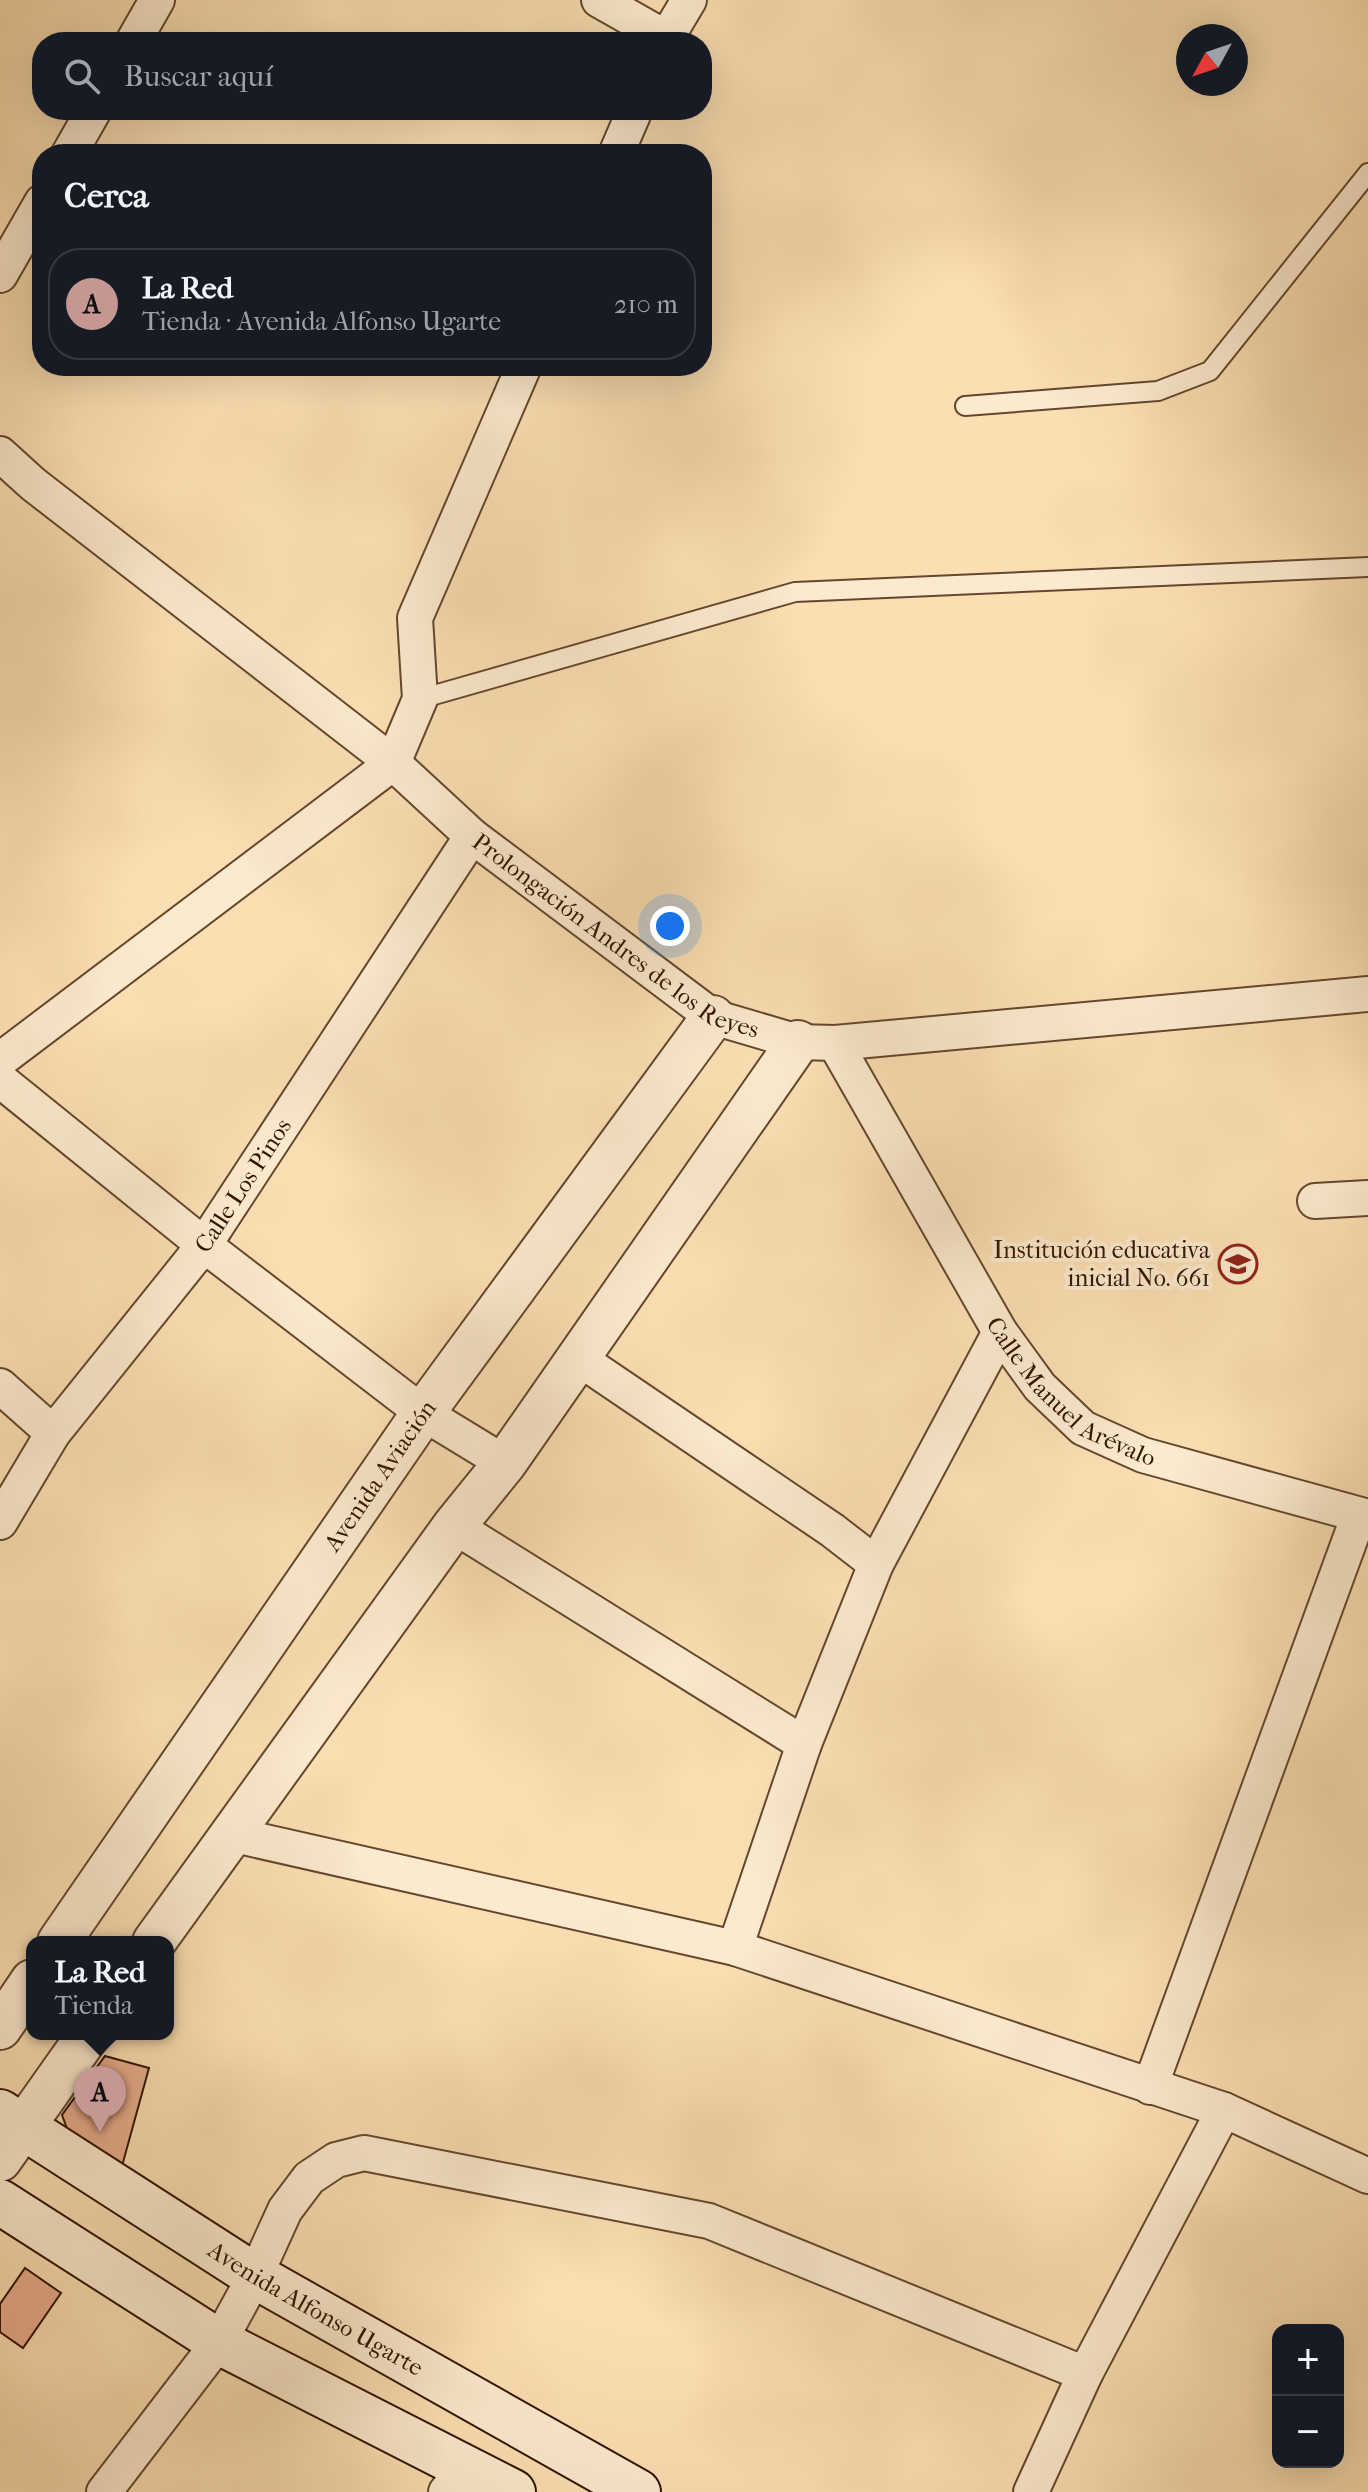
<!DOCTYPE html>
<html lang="es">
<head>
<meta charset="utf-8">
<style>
	body { margin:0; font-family:"IM FELL French Canon",serif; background:#20242c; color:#f1f3f6 }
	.controls { position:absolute; right:24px; bottom:24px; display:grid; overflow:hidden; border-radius:16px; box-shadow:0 8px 32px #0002 }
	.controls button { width:72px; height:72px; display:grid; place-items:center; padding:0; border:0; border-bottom:2px solid #363941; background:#171b24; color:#f1f3f6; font:40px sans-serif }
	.compass { position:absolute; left:1176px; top:24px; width:72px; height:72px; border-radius:50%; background:#171b24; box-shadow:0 8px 32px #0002; rotate:230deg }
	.you { position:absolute; left:670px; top:926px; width:28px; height:28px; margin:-20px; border:6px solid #fff; border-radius:50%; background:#1a73e8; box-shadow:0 0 0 12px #1a73e833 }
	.badge { display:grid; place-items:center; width:52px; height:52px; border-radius:50%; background:#c59692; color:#111; font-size:26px; font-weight:700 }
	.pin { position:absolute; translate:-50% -66px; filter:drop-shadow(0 2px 4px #0008) }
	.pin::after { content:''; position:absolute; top:42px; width:28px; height:24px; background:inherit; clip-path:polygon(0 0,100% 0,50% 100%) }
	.popup { position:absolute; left:26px; top:1936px; width:148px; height:104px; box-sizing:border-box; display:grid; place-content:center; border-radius:16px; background:#171b24; filter:drop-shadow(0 2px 6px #0005); font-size:26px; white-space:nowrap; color:#9ea1a6 }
	.popup b { font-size:30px; color:#f1f3f6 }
	.popup::after { content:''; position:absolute; left:50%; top:100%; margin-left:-16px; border:16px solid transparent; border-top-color:#171b24 }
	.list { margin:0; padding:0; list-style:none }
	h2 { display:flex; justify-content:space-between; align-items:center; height:104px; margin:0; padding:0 32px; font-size:34px }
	h2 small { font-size:26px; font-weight:400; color:#9ea1a6 }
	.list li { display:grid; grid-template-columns:52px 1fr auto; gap:24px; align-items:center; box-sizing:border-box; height:112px; margin:0 16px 16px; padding:0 16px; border:2px solid #363941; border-radius:32px }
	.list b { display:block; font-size:30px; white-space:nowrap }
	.list p { margin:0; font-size:26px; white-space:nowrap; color:#9ea1a6 }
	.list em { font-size:26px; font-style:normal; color:#9ea1a6 }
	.icon { flex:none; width:44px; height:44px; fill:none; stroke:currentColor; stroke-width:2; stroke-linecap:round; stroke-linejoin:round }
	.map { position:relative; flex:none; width:1368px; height:2492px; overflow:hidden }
	.search { position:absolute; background:#171b24; box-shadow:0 8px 32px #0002; left:32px; top:32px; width:680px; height:88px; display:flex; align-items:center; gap:20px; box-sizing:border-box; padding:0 28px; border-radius:32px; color:#9ea1a6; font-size:30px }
	.panel { position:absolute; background:#171b24; box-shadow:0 8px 32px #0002; left:32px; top:144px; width:680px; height:232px; border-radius:32px }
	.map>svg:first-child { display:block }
</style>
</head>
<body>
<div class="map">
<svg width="1368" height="2492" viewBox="0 0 1368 2492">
	<rect width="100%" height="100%" fill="#fbdfb3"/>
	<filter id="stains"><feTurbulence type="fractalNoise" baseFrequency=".0025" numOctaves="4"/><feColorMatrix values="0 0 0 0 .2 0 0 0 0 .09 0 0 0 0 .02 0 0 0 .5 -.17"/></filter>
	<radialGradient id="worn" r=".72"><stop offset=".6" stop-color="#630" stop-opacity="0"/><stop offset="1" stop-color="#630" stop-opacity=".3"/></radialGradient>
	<g fill="#e8ad8d" stroke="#311400" stroke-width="2">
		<polygon points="105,2056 149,2068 122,2166 69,2134 62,2115"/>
		<polygon points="25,2268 61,2293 23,2348 0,2332 0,2304"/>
	</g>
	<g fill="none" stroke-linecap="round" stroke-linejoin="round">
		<defs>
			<g id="service">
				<polyline points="965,406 1158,391 1210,371 1368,173"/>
				<polyline points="420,699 795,592 1368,567"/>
			</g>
			<g id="minor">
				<polyline points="599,0 666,38"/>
				<polyline points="133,42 157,0"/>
				<polyline points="664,42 689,0"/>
				<polyline points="69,154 94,110"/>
				<polyline points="616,154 635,110"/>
				<polyline points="0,275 42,202"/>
				<path id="s1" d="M0 454 33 484 393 763 472 836 713 1017 798 1042 835 1043 1368 994"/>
				<path id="s2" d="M835 1043 1000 1332 1040 1387 1083 1428 1143 1455 1368 1517"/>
				<polyline points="0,1060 393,763 420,699 415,618 524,366"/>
				<polyline points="0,1080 204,1245 423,1413 505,1463"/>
				<polyline points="1315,1201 1368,1198"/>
				<polyline points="578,1358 832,1530 876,1564"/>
				<polyline points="0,1386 53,1433"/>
				<path id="s3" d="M0 1522 53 1433 204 1245 472 836"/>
				<polyline points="454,1526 804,1744"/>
				<polyline points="230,1834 735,1948 1224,2110 1368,2176"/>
				<polyline points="735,1948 804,1744 876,1564 1000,1332"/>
				<polyline points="1150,2087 1359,1515"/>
				<polyline points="104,2492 219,2342 255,2276 285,2210 309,2178 336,2160 364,2153 709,2221 1085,2374"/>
				<polyline points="446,2492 467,2466"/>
				<polyline points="1031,2492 1085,2374 1224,2110"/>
			</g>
			<g id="tertiary">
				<path id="s4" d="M59 1942 423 1413 713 1017"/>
				<polyline points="154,1942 454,1526 505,1463 798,1042"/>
				<polyline points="0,2028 32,1981"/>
				<polyline points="0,2160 89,2034"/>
			</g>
			<g id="secondary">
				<path id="s5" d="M0 2112 255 2276 638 2492"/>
				<polyline points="0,2202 219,2342 513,2492"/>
			</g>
		</defs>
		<use href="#service" stroke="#64472d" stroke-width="22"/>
		<use href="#minor" stroke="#64472d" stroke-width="38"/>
		<use href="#tertiary" stroke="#64472d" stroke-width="46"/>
		<use href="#secondary" stroke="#311400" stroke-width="48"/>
		<use href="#service" stroke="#fceace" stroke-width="18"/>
		<use href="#minor" stroke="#fceace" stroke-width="34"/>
		<use href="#tertiary" stroke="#fceace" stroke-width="42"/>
		<use href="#secondary" stroke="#fceace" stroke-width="44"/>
	</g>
	<defs>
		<symbol id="school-ring" viewBox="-11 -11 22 22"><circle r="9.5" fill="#fceace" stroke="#8f2418" stroke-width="1.5"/><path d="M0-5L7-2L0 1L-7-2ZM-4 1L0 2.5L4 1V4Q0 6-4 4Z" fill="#8f2418"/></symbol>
	</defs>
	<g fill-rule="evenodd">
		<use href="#school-ring" x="1216" y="1242" width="44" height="44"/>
	</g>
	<g text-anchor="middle" stroke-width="8" stroke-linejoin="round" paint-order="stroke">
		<g font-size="24" fill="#311400" stroke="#fceace">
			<text dy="8" stroke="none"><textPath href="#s1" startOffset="784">Prolongación Andres de los Reyes</textPath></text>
			<text dy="8" stroke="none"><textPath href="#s3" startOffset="416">Calle Los Pinos</textPath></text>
			<text dy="8" stroke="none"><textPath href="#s2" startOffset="428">Calle Manuel Arévalo</textPath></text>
			<text dy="8" stroke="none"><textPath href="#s4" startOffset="566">Avenida Aviación</textPath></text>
			<text dy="8" stroke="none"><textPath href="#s5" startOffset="372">Avenida Alfonso Ugarte</textPath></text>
		</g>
		<g font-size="24" fill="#311400" stroke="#fceace" text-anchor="end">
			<text x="1210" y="1258">Institución educativa<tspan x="1210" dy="28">inicial No. 661</tspan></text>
		</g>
	</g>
	<rect width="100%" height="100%" filter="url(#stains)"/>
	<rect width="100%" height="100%" fill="url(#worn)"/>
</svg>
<div class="controls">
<button>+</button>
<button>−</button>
</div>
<svg class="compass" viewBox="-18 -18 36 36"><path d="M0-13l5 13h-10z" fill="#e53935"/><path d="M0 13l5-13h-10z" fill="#9ea1a6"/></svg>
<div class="you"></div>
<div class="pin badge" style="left:100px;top:2132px">A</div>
<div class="popup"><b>La Red</b>Tienda</div>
<div class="search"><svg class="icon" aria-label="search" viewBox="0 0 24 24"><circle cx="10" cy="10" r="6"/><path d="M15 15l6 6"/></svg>Buscar aquí</div>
<section class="panel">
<h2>Cerca<small></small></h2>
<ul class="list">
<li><span class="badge">A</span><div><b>La Red</b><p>Tienda · Avenida Alfonso Ugarte</p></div><em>210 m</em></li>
</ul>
</section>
</div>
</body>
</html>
